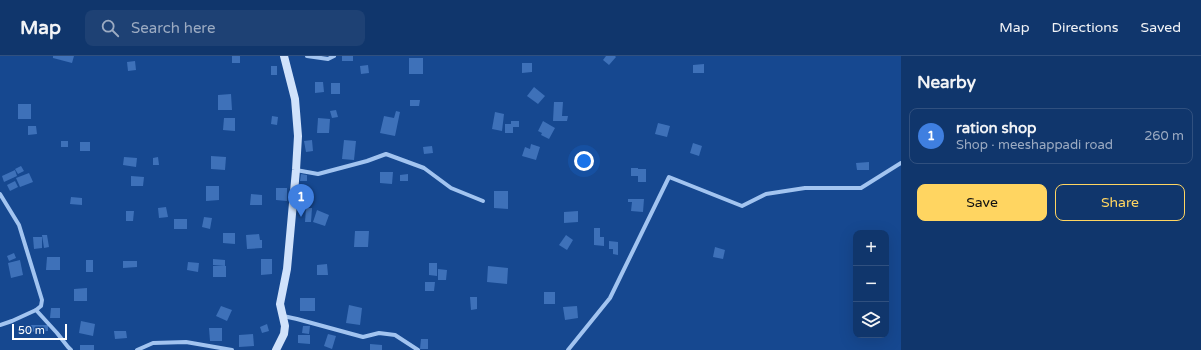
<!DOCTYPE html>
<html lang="en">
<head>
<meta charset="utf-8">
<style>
	body { margin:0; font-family:"Varela Round",sans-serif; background:#1e4174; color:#f1f3f6 }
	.controls { position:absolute; right:12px; bottom:12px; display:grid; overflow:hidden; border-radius:8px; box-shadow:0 4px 16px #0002 }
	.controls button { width:36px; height:36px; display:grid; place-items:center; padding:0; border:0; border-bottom:1px solid #30507f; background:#10366c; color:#f1f3f6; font:20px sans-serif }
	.scale { position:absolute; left:12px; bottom:10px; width:55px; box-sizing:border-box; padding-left:4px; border:2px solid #fff; border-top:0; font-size:11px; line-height:14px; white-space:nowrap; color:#fff; -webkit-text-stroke:3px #164890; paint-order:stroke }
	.you { position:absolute; left:584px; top:105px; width:14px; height:14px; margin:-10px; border:3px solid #fff; border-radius:50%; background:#1a73e8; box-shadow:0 0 0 6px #1a73e833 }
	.badge { display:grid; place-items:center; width:26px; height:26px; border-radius:50%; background:#ffd561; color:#fff; font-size:13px; font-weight:700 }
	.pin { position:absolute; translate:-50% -33px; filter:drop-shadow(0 1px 2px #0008) }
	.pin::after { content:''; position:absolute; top:21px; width:14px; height:12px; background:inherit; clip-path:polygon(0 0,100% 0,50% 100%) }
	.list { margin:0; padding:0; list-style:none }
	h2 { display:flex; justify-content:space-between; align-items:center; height:52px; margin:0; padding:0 16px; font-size:17px }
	h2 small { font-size:13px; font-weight:400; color:#9cabc2 }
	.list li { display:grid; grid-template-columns:26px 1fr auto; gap:12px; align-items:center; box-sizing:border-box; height:56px; margin:0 8px 8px; padding:0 8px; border:1px solid #30507f; border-radius:8px }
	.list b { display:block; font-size:15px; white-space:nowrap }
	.list p { margin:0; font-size:13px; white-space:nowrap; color:#9cabc2 }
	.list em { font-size:13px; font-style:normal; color:#9cabc2 }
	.actions { display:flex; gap:8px; padding:12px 16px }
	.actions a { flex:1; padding:9px 0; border:1px solid #ffd561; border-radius:8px; text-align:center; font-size:14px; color:#ffd561 }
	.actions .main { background:#ffd561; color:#111 }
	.icon { flex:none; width:22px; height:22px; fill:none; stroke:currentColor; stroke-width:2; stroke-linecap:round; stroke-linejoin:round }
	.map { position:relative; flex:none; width:901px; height:294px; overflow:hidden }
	header { display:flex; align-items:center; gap:24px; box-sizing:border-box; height:56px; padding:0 20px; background:#10366c; border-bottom:1px solid #30507f }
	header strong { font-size:19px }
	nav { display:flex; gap:22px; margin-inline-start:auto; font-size:14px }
	.search { width:280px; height:36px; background:#1e4174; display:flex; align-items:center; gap:10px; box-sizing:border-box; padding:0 14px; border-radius:8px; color:#9cabc2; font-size:15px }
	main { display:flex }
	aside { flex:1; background:#10366c }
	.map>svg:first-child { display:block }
</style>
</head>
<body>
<header>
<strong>Map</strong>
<div class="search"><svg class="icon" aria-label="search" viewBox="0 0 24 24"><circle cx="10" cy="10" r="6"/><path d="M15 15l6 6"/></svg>Search here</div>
<nav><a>Map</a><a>Directions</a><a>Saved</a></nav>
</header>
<main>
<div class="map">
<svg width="901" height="294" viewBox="0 0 901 294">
	<rect width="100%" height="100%" fill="#164890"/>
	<g fill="#3e71b9">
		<polygon points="53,0 74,0 72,7 53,2"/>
		<rect x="232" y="0" width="8" height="7"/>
		<rect x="342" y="0" width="11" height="5"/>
		<polygon points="606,0 615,0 616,1 609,9 603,4"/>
		<rect x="409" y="2" width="14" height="16"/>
		<polygon points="135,5 136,14 128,15 127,6"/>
		<polygon points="522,7 532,7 532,16 522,17"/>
		<polygon points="704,8 704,17 693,17 693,9"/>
		<polygon points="368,9 369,17 361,18 360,10"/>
		<rect x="271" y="10" width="6" height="9"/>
		<polygon points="315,26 323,26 324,36 315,37"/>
		<rect x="331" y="27" width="9" height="11"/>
		<polygon points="534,31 545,40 538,48 527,40"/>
		<polygon points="231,38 232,54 218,54 218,39"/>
		<polygon points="410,44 420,44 419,50 410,50"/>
		<polygon points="554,46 563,46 562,60 568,60 567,65 553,65"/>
		<rect x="18" y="48" width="13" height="15"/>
		<polygon points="336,54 338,61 332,62 330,55"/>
		<polygon points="396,55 400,56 395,80 380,77 384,60 394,62"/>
		<polygon points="495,56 504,58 502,75 492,73"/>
		<polygon points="272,60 278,61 277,69 271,68"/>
		<polygon points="224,62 235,62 235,75 223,74"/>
		<polygon points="318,62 330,63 329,77 317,77"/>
		<polygon points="511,65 519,65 519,71 513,71 513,77 505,77 505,68 511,68"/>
		<polygon points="543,65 555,72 549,83 541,79 542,77 538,75"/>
		<polygon points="658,67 670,70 667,81 655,78"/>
		<polygon points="28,70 36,70 37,78 28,79"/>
		<polygon points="312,84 313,95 306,96 304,85"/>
		<polygon points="344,84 356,85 354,104 342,103"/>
		<rect x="61" y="85" width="7" height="6"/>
		<rect x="80" y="86" width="10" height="9"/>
		<polygon points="693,87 702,90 699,100 690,97"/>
		<polygon points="531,88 540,91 536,104 522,100 525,91 530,93"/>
		<polygon points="432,90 433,97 424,98 423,91"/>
		<polygon points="211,100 226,101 225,114 211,113"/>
		<polygon points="124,101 137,102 136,111 123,109"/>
		<polygon points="158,101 159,109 153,109 153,102"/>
		<polygon points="869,106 869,114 857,114 856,107"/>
		<polygon points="21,110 24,115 18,118 15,113"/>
		<rect x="631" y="112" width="7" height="8"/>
		<rect x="638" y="113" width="8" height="13"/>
		<polygon points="15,114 17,120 4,126 2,120"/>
		<polygon points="380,116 393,116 392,128 380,127"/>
		<polygon points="29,117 33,126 20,131 16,122"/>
		<polygon points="301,118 307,119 307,125 300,125"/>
		<polygon points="408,118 408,125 400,125 400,119"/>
		<polygon points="131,120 144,121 143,130 131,130"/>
		<polygon points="15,125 18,131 10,135 7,129"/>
		<polygon points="206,130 219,130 219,144 206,145"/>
		<polygon points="276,132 287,132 287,145 276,144"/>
		<polygon points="494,135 508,135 508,153 494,152"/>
		<polygon points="251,138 262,139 262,149 250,149"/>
		<polygon points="71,141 82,142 82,149 70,148"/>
		<polygon points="628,143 644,143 643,156 631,155 632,146 628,146"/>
		<polygon points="166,151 168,161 159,162 158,152"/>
		<polygon points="306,152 312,152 311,166 305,166"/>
		<polygon points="317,154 329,159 325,170 313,166"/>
		<polygon points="126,155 134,155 133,165 126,165"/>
		<polygon points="578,155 578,166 564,167 564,156"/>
		<polygon points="204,161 212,162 210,173 202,171"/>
		<rect x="174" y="163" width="13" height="10"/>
		<polygon points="594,172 600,172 600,181 604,181 604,190 594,189"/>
		<polygon points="355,175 369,175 368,191 354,191"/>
		<polygon points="223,177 235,177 235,188 223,187"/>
		<polygon points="259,178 260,184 262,184 262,192 247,193 246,179"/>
		<polygon points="42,179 47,179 49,191 44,192"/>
		<polygon points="566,179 573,184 567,194 559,189"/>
		<polygon points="33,181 42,181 42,192 34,193"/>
		<polygon points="609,185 618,186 618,199 613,198 613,193 609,193"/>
		<polygon points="715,191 725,194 723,203 713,201"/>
		<polygon points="14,197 16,202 9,205 7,200"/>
		<polygon points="47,201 60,201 60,214 46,214"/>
		<polygon points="213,203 225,204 225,210 213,209"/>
		<polygon points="261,203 272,203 272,218 261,219"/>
		<polygon points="20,204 23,219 11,222 8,207"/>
		<rect x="86" y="204" width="7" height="12"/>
		<polygon points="123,205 137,205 137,211 123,212"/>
		<polygon points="188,206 199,207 198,216 187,214"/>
		<polygon points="429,207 437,207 437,220 429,219"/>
		<polygon points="327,208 328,219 317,219 317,209"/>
		<rect x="213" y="210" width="13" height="11"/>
		<polygon points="488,210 508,212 507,228 487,226"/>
		<polygon points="438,213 447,214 446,224 438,224"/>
		<polygon points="425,226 435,226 434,235 425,235"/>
		<polygon points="87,232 87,245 74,245 74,233"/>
		<rect x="544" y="236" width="11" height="12"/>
		<polygon points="470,241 477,241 477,253 471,254"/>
		<rect x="300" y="242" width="15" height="13"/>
		<polygon points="349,249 362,252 360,269 346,267"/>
		<polygon points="221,250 232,254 227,265 216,260"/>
		<polygon points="577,250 578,262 565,264 563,251"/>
		<polygon points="51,252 60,252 60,262 50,262"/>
		<polygon points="81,265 95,268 93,280 79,277"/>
		<polygon points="267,268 269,275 262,277 260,271"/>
		<polygon points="26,269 48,269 48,275 26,276"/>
		<polygon points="303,270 310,270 309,278 302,277"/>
		<polygon points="209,272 222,272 222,285 210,285"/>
		<polygon points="114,275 126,275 127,282 115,283"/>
		<polygon points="253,278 254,290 239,291 239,279"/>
		<polygon points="328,278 336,280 332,293 324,290"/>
		<polygon points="298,279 310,279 310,288 298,287"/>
		<polygon points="421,283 428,283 428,293 420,293"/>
		<polygon points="370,288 382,289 382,294 370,294"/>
		<rect x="80" y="289" width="14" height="5"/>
	</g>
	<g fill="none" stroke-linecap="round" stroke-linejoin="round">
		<g stroke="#a2c4f0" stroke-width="4">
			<polyline points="307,0 328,3 334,0"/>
			<polyline points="296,114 318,118 367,105 386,98 424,112 451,132 483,145"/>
			<polyline points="0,138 19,169 42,244 41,250 36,254"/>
			<polyline points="283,260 297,263 363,281 379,277 395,279 418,294"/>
			<polyline points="0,269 12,265 36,254 57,277 68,291 71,294"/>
			<polyline points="137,294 153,287 186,286 232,294"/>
			<polyline points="568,294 610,242 669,121 742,150 766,138 805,132 861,132 901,107"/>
		</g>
		<polyline stroke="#d0e2fb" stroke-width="8" points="276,294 284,278 285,270 280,248 287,213 296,114 298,80 295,43 284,0"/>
	</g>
</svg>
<div class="controls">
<button>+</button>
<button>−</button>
<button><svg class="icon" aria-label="layers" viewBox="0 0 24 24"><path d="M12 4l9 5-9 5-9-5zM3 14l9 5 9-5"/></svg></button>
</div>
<div class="scale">50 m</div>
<div class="you"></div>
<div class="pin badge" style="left:301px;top:161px;background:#3f7fe0">1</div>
</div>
<aside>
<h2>Nearby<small></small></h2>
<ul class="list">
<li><span class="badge" style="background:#3f7fe0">1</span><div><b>ration shop</b><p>Shop · meeshappadi road</p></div><em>260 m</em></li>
</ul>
<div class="actions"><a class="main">Save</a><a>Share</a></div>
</aside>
</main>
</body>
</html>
